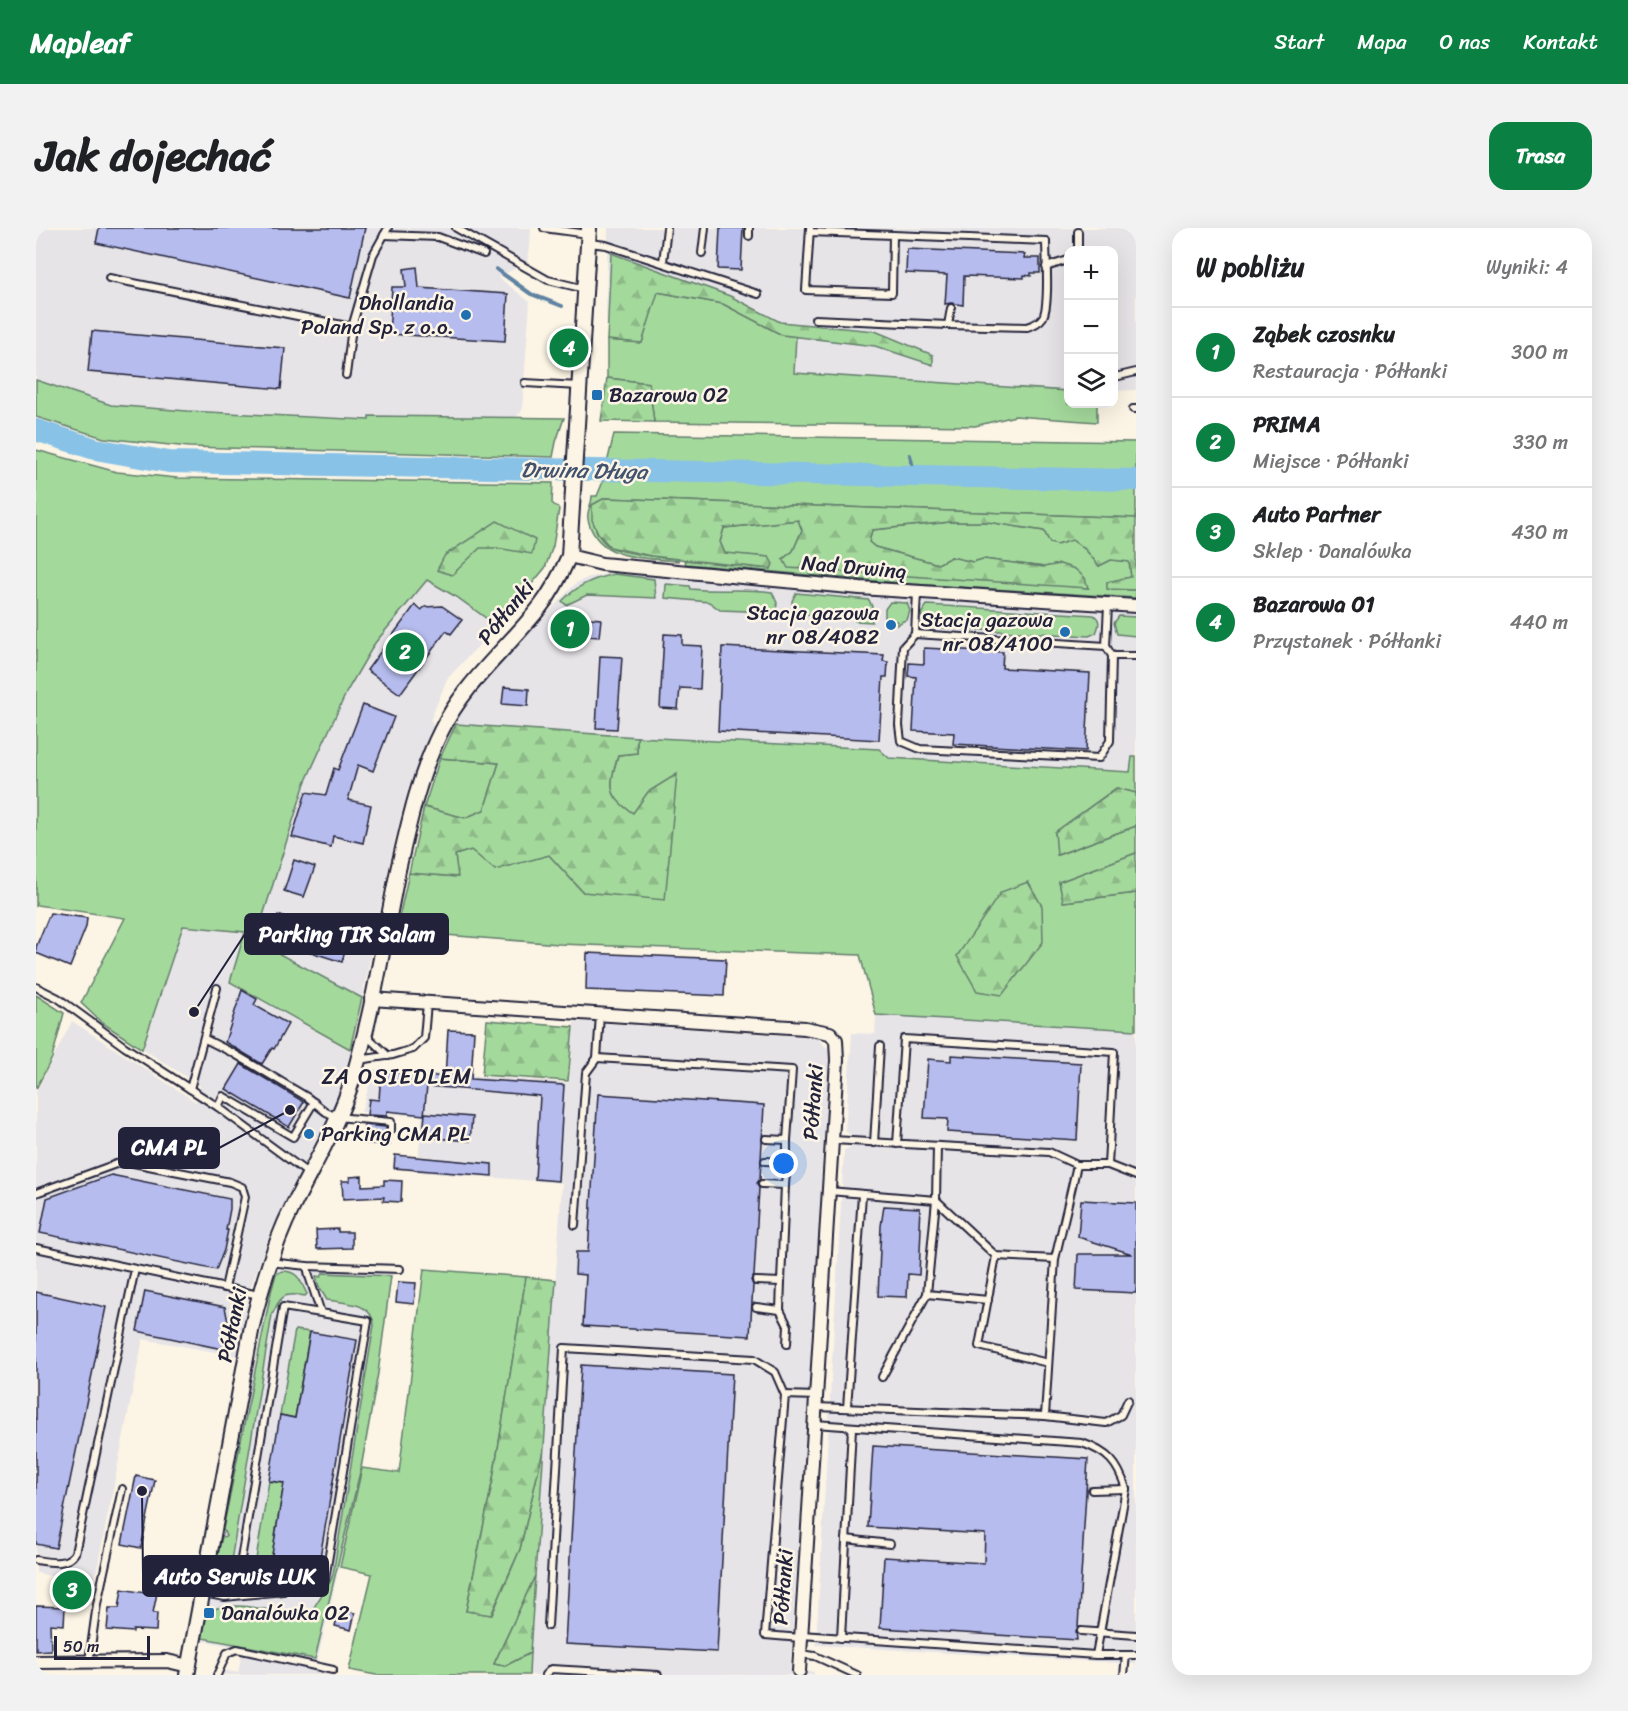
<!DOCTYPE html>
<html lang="pl">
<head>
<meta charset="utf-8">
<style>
	body { margin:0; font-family:Sriracha,sans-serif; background:#f2f2f2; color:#202124 }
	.controls { position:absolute; right:18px; top:18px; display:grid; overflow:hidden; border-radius:12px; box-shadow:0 6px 24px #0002 }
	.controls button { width:54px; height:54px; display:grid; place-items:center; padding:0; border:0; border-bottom:2px solid #e0e0e0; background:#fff; color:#202124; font:30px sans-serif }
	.scale { position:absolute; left:18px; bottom:15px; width:96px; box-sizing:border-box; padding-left:6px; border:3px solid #22223b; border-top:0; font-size:16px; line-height:21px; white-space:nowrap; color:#22223b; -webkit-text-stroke:4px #fcf5e5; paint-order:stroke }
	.you { position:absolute; left:748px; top:936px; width:21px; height:21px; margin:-15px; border:4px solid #fff; border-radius:50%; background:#1a73e8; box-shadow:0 0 0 9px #1a73e833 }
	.badge { display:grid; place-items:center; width:39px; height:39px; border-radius:50%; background:#0b8043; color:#fff; font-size:20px; font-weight:700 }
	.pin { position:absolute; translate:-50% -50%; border:3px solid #fff; box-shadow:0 2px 6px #0006 }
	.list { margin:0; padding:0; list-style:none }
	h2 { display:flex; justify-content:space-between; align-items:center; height:78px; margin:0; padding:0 24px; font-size:26px }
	h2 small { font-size:20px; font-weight:400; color:#757577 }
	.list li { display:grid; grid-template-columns:39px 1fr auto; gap:18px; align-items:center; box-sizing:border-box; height:90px; padding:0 24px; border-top:2px solid #e0e0e0 }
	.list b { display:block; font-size:22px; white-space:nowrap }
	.list p { margin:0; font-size:20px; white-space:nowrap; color:#757577 }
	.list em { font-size:20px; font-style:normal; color:#757577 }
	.icon { flex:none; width:33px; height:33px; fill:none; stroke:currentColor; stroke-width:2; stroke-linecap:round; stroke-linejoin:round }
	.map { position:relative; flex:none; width:1100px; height:1447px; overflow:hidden; border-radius:18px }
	header { display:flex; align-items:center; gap:36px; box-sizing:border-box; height:84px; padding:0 30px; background:#0b8043; color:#fff }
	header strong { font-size:28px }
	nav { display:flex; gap:33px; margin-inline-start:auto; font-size:21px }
	.intro { display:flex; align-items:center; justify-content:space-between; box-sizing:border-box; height:144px; padding:0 36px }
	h1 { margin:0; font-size:42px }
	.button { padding:15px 27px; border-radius:18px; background:#0b8043; color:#fff; font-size:21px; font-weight:700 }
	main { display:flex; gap:36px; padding:0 36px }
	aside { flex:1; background:#fff; border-radius:18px; box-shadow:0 6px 24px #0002 }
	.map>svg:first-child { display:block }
</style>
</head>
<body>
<header>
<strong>Mapleaf</strong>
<nav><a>Start</a><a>Mapa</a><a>O nas</a><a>Kontakt</a></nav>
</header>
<div class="intro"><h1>Jak dojechać</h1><a class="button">Trasa</a></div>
<main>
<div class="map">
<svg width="1100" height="1447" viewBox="0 0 1100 1447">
	<defs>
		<pattern id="forest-firs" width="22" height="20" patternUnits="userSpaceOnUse" patternTransform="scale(1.5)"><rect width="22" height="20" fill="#a4d99c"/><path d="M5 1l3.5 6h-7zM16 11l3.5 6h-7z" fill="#8dba87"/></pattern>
	</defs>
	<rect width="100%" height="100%" fill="#fcf5e5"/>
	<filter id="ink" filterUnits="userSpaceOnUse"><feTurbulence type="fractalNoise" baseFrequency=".0167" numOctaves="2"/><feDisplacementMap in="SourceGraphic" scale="12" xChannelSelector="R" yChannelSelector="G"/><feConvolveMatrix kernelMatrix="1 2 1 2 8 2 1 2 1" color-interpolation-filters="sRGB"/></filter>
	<g filter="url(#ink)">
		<g fill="#e7e4e7">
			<polygon points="0,0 495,0 494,20 491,35 462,49 494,74 486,183 479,190 334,188 333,192 151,183 75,177 0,152"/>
			<polygon points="572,0 1100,0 1100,162 1078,163 1078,22 1032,22 1032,163 572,133 570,69"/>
			<polygon points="576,345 874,371 1100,385 1100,545 852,530 843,521 601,509 420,496 425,477 540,355 553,349"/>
			<polygon points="392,352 422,370 461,398 411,451 395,491 397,499 373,558 359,610 326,770 219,713 269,555 311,463 339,415"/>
			<polygon points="147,699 209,704 194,754 315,823 299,876 235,1003 214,1061 201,1128 107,1111 58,1356 0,1345 0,864 36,793 160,874 164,858 107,821"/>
			<polygon points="840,787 1100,802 1100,1447 1098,1447 1099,1436 780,1417 808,922 818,918 818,909 809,903 816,805 839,806"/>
			<polygon points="538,793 776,809 782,811 793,822 775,1125 754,1442 778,1444 778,1447 493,1447 526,955 381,944 386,888 325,884 338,841 533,855"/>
			<polygon points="240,1041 356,1046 343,1145 326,1240 281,1434 163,1412 226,1099"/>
			<polygon points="206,1425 300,1447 187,1447 188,1442 202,1445"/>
		</g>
		<g fill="#a4d99c" stroke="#637e6c" stroke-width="1.5">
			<polygon points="621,64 687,76 746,107 760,108 758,145 1032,163 1032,176 1061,176 1061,194 979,188 939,198 618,194 613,155 571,150 571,112 606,115"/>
			<polygon points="0,152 75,177 151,183 333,192 333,188 528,190 520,214 517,229 153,219 68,210 0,189"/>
			<path d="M578 206 1100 214V290L569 270 556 277C556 292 559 309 573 318 582 325 629 330 642 331V333C610 330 564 333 553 295 549 284 556 278 556 268H561L566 256Z"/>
			<polygon points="0,222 81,244 141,250 517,255 516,275 523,281 517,318 509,340 461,398 422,370 391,352 339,415 311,463 269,555 219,713 326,770 314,821 194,754 209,704 147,698 106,821 65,794 45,775 89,690 1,677 0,679"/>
			<polygon points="762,292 766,302 757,323 747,331 1052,360 1024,336 1008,339 947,331 937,334 915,329 902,336 839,319 833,314 836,302 914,294 952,294 1008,303 1014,315 1036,312 1050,322 1063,338 1075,332 1093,333 1095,349 1071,354 1072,361 1100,362 1100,370 875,356 650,336 648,332 735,341 733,329 689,326 684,314 688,300"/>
			<path d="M578 346 618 351 620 370 551 367 530 377 526 373C542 357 556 351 578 346Z"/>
			<path d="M630 356 654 358 655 361C683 364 708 360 736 364L741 375 740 385 736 389V384L684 382 673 374 629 370Z"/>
			<polygon points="760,365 833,372 837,381 836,394 819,393 819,389 780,385 779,387 757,387 756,373"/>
			<polygon points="854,374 871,375 874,383 871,392 867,393 861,397 861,393 849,392 849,381"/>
			<path d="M891 377 1058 387C1065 392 1063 398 1060 405L1053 408 893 399 888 394 885 386Z"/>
			<polygon points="1083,388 1100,389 1100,408 1081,406 1078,395"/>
			<path d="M601 509 843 521 853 530 1094 544 1096 529H1100V565L1080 560 1019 604 1022 627 1100 598V625L1023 654 1028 674 1100 665V802L840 787 824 727 523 716 360 703 373 645 421 649 419 627 435 622 459 641 513 627 547 664 641 547 612 564 597 586C569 567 574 556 582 527L601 525Z"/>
			<polygon points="404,530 463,535 448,582 429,590 388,579"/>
			<polygon points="0,767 28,785 16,830 0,861"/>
			<polygon points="388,1041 490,1049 457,1251 430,1383 456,1387 484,1321 508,1218 499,1348 458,1436 469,1438 494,1425 493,1447 340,1447 313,1442 336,1346 304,1339 326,1240 363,1245"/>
			<path d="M246 1043C262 1043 264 1052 271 1066L269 1068C247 1064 245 1068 236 1087L196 1327 194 1347 201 1351 203 1357 202 1361 186 1358C176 1343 182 1325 186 1309L190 1308 187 1301 235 1064 240 1046Z"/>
			<path d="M287 1045 355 1048 342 1145 325 1240 279 1431 166 1410 171 1386C188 1368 248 1386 272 1389L295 1352 297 1346 338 1097C336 1074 309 1075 291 1072L283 1059 280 1048 285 1049Z"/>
			<polygon points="259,1102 274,1104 259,1190 244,1187"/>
			<polygon points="233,1253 248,1255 235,1333 220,1331"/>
		</g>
		<g fill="url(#forest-firs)" stroke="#637e6c" stroke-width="1.5">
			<polygon points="575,25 694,68 744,94 839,103 897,127 897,137 839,118 746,107 687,76 622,64 606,115 571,112"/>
			<polygon points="571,150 613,155 618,194 565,193"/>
			<polygon points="569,270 1100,290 1100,362 1071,361 1071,354 1095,349 1093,334 1075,332 1063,338 1050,322 1036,312 1021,317 1014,315 1008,303 952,294 914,294 836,302 833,314 839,319 902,336 915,329 937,334 947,331 1008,339 1024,336 1039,341 1049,350 1052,360 752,340 747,331 757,323 766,302 762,292 688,300 684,314 689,325 733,329 737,336 735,341 615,328 574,319 562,305 556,292 556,277"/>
			<polygon points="461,293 499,312 496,326 461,320 444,320 416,347 401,342 409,327"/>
			<path d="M420 496 601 509V525L582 527C574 556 569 567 597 585L612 564 641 546 629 672 547 664 513 627 459 642 435 622 419 627 422 649 373 645 388 579 429 590 448 582 463 535 404 530Z"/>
			<polygon points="1081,560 1100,565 1100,598 1021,627 1019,604"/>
			<polygon points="1100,625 1100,665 1027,674 1023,654"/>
			<polygon points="992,654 1006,678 1007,714 966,767 941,763 921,728 965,664"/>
			<polygon points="451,792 537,799 532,853 446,847"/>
			<polygon points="490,1049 520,1052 508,1218 484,1321 455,1387 430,1383 457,1251"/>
			<polygon points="499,1348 494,1425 469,1438 458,1436"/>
		</g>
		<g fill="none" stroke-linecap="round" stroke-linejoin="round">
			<g stroke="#5f82a2" stroke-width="4">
				<polyline points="460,41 495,66 526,78"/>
				<polyline points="874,227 879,248"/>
			</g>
			<polyline stroke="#88c2e7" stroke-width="22" points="0,202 59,221 133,234 1100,252"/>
		</g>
		<g fill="#b6bced" stroke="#22223b" stroke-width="1.5">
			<polygon points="63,0 329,0 314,70 60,15"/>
			<polygon points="684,0 707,0 705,42 682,41"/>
			<polygon points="871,21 989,26 988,30 1004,30 1004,45 995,45 995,48 988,47 988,50 928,48 927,77 915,75 909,76 911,47 870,45"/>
			<polygon points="381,39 383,60 472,66 469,113 353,106 356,59 370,59 368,41"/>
			<polygon points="56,103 249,120 245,161 52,144"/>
			<polygon points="379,377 385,382 389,379 406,378 426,392 415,406 410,403 364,466 331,442"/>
			<polygon points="531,388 565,391 563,409 529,406"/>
			<polygon points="628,406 646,407 646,417 666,418 664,461 644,460 642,481 624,480"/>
			<polygon points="686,419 848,427 847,433 852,434 851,449 847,449 843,512 682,503"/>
			<polygon points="888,420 967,424 966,440 1054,445 1050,523 917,516 918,505 877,503 880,449 872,448 873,435 888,436"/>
			<polygon points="564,428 586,429 581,501 560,500"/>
			<polygon points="468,459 493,461 492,478 466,476"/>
			<polygon points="327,477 358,489 337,543 322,537 312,572 335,577 327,615 297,608 295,619 256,609 270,564 290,567 298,540 302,542"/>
			<polygon points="258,632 279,639 268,669 248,663"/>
			<polygon points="14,685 51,690 50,699 34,739 0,725 0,719"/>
			<polygon points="242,687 260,693 256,707 309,723 306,734 234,711"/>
			<polygon points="551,725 690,731 688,768 550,762"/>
			<polygon points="206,762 221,771 218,777 252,796 238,821 236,820 226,836 189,814"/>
			<polygon points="412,802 438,803 435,851 528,857 522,953 499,951 504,868 391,858 388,887 351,883 351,888 331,887 333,871 343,872 345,843 409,849"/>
			<polygon points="915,827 1045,835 1041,912 911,904 912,891 888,890 892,831 915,833"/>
			<polygon points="205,836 268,874 253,899 190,861"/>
			<polygon points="562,866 728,877 724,951 721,955 723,960 718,1048 715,1052 717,1057 714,1108 547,1098 550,1047 539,1046 540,1024 552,1024"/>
			<polygon points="389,885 436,889 434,913 387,909"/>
			<polygon points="328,897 350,899 350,906 355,907 354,917 326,915"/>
			<polygon points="359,927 456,936 456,948 358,940"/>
			<polygon points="75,947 194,971 194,981 190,1002 192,1002 188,1022 180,1042 4,1005 11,970"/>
			<polygon points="326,948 326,958 348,957 348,952 366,953 365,974 347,973 348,969 307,971 306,953 314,953 314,949"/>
			<polygon points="1045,972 1100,975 1100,1065 1040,1062 1042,1026 1096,1026 1042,1009"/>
			<polygon points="848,978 884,980 883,999 885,1000 883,1047 872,1046 871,1069 842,1068 845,998"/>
			<polygon points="302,1001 302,1004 316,1004 316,1020 281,1021 280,1002"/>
			<polygon points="362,1054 380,1055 378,1076 360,1074"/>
			<polygon points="109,1063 189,1079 192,1094 191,1122 101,1103"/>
			<polygon points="0,1064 70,1079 20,1320 0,1316"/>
			<polygon points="274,1104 321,1112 282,1341 235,1333 248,1255 233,1253 244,1187 259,1190"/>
			<polygon points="545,1137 696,1146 681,1424 529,1416"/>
			<polygon points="837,1218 1052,1231 1042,1399 1040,1403 1041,1412 844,1400 848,1329 948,1335 949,1306 832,1299"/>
			<polygon points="100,1248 119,1252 105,1320 86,1316"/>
			<polygon points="112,1353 123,1355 117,1385 121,1385 120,1403 97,1402 97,1404 71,1402 73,1380 83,1380 86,1361 109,1365"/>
			<polygon points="0,1378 29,1379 28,1397 14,1396 15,1422 0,1423"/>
			<polygon points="303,1381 319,1385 315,1402 299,1398"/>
		</g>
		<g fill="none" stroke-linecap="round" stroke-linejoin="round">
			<defs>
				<g id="service">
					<polyline points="420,0 512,52 549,61"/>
					<polyline points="508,0 552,6"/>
					<polyline points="774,4 857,7 856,65 770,62 774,0"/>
					<polyline points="1042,4 1042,22"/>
					<polyline points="348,7 402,9 448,26"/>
					<path d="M857 7 1010 13C1010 30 1014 76 1007 89 1003 95 998 97 991 99L912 97 915 80"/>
					<polyline points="713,8 713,0"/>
					<polyline points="553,15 570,17 722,66"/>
					<polyline points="666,25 669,0"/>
					<polyline points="627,34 631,0"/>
					<polyline points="1010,39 1032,32"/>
					<polyline points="73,50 316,99 337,27 352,0"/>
					<polyline points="779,91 912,97"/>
					<polyline points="310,147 316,99"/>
					<polyline points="1079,149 1100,144"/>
					<polyline points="489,155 543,158"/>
					<polyline points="1097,181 1100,181"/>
					<polyline points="881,364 879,406 867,419 863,497 865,513 884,521 1063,530 1074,513 1076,428 1070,418 1072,377"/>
					<polyline points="879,406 1070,418"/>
					<polyline points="1076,428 1100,428"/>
					<polyline points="0,759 22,770 89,819 182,879 273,946"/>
					<polyline points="331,808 352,828"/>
					<polyline points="169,811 197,825 271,869 290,884 301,889 355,894 355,902"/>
					<polyline points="561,830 756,842 751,912 730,911"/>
					<polyline points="322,832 357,827 377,821 388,810 391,775"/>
					<polyline points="154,861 181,760"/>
					<polyline points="182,879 187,868 257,909 278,874"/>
					<polyline points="797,912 1013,924 1041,937 1072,937 1078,824 868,811 861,916"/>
					<polyline points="838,915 844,818"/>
					<polyline points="729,933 751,934 751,912"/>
					<polyline points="1072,937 1100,948"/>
					<polyline points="726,956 749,957 751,934"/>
					<polyline points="793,963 900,972 901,918"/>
					<polyline points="0,965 80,936 92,934 194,954 206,959 209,969 189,1060"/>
					<polyline points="539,997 550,845 561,830 564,787"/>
					<polyline points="0,1020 223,1067"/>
					<polyline points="960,1028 943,1118 1012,1135"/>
					<polyline points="233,1034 271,1038 364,1041"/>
					<polyline points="271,1038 273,1048 285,1085 332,1093 288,1357 203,1343 247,1079 285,1085"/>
					<polyline points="720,1053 745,1054 749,957"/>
					<polyline points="891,1066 900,972 960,1028 1019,1031 1041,937"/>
					<polyline points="720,1079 744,1082 745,1054"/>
					<polyline points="744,1082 752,1098 751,1116"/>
					<polyline points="846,1149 891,1066 952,1072"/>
					<polyline points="780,1179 1009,1188 1019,1031"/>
					<polyline points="811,1180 826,967"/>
					<polyline points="1009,1188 1070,1195 1085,1187 1092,1172"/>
					<polyline points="1056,1262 1090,1261"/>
					<polyline points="810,1311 854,1316"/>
					<path d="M0 1332C14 1334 31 1338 39 1325L99 1041"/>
					<polyline points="167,1365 189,1369 247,1363 248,1350"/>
					<polyline points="512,1398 528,1120 718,1131 739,1144 749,1167"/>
					<polyline points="1045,1403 1100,1407"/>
					<path d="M765 1407 1060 1427 1090 1261C1082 1235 1072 1224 1046 1215L779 1196"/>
					<polyline points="765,1410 729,1407 749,1167 780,1168"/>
					<polyline points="805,1410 816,1200"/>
					<polyline points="764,1426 779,1428 821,1447"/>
					<polyline points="1060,1427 1100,1427"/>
					<polyline points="53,1433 61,1376 86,1261"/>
					<polyline points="181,1447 191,1425 201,1421 297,1442"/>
					<polyline points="509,1447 515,1441 622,1447"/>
					<polyline points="1088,1447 1090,1427"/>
				</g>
				<g id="minor">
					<polyline points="533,328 566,336 824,360 1100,378"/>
					<polyline points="335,771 769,800 794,805 800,812 801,832 763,1443"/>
					<polyline points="0,1434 131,1433 153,1438"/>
				</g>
				<path id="tertiary" d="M151 1447 216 1098C226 1056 238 1016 257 978 278 936 303 895 317 850 337 783 348 711 362 642 373 594 383 547 405 503 428 455 471 421 504 379 516 364 525 346 533 328L553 0"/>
			</defs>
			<use href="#service" stroke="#22223b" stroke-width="10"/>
			<use href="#minor" stroke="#22223b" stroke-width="16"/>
			<use href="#tertiary" stroke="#22223b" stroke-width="18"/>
			<use href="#service" stroke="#fcf5e5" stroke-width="6"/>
			<use href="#minor" stroke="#fcf5e5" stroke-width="12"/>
			<use href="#tertiary" stroke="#fcf5e5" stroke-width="14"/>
		</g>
	</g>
	<g fill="#1f6fb2" stroke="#fcf5e5" stroke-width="2">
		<circle cx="430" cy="87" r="6"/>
		<rect x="555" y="161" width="12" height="12" rx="3"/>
		<circle cx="855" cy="397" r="6"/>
		<circle cx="1029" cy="404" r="6"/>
		<circle cx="273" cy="906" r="6"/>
		<rect x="167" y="1379" width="12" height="12" rx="3"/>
	</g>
	<g text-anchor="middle" stroke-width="5" stroke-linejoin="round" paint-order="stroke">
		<g font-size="21" fill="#22223b" stroke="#fcf5e5" text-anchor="end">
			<text x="418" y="82">Dhollandia<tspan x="418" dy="24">Poland Sp. z o.o.</tspan></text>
			<text x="573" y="174" text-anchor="start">Bazarowa 02</text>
			<text x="843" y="392">Stacja gazowa<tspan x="843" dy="24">nr 08/4082</tspan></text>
			<text x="1017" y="399">Stacja gazowa<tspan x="1017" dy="24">nr 08/4100</tspan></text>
			<text x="285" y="913" text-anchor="start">Parking CMA PL</text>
			<text x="185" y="1392" text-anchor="start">Danalówka 02</text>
		</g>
		<g font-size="21" fill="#22223b" stroke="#fcf5e5">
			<text transform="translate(818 339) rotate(5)" y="7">Nad Drwiną</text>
			<text transform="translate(470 384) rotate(-51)" y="7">Półłanki</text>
			<text transform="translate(777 874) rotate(-86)" y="7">Półłanki</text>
			<text transform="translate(196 1097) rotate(-78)" y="7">Półłanki</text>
			<text transform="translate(747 1359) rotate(-86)" y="7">Półłanki</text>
		</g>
		<g font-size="22" font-style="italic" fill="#41526f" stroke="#fcf5e5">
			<text transform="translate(548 242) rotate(1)" y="8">Drwina Długa</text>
		</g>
		<g font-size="22" letter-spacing="1.5" fill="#22223b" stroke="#fcf5e5">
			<text x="361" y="856">ZA OSIEDLEM</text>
		</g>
	</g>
	<path fill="none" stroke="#22223b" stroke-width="2" d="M158 784L209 706M254 882L183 920M106 1263L107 1348"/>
	<g fill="#22223b" stroke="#fcf5e5" stroke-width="2">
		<circle cx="158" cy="784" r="6"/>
		<circle cx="254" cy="882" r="6"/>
		<circle cx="106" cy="1263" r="6"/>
	</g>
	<g fill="#22223b" stroke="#22223b" stroke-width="2">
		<rect x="209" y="686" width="203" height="40" rx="6"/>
		<rect x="83" y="900" width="100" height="40" rx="6"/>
		<rect x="107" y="1328" width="185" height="40" rx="6"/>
	</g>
	<g font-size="22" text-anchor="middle" font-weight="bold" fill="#fff">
		<text x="311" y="714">Parking TIR Salam</text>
		<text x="133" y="927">CMA PL</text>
		<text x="199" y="1356">Auto Serwis LUK</text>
	</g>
</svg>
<div class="controls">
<button>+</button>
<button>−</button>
<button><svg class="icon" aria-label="layers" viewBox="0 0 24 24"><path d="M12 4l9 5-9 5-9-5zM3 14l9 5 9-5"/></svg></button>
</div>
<div class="scale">50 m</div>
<div class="you"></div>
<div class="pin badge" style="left:534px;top:401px">1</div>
<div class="pin badge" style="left:369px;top:424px">2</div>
<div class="pin badge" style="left:36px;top:1362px">3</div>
<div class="pin badge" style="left:533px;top:120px">4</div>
</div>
<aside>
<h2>W pobliżu<small>Wyniki: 4</small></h2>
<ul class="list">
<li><span class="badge">1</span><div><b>Ząbek czosnku</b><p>Restauracja · Półłanki</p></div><em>300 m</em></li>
<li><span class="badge">2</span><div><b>PRIMA</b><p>Miejsce · Półłanki</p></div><em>330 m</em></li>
<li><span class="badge">3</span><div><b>Auto Partner</b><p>Sklep · Danalówka</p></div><em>430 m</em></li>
<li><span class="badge">4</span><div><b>Bazarowa 01</b><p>Przystanek · Półłanki</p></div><em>440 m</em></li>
</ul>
</aside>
</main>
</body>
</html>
